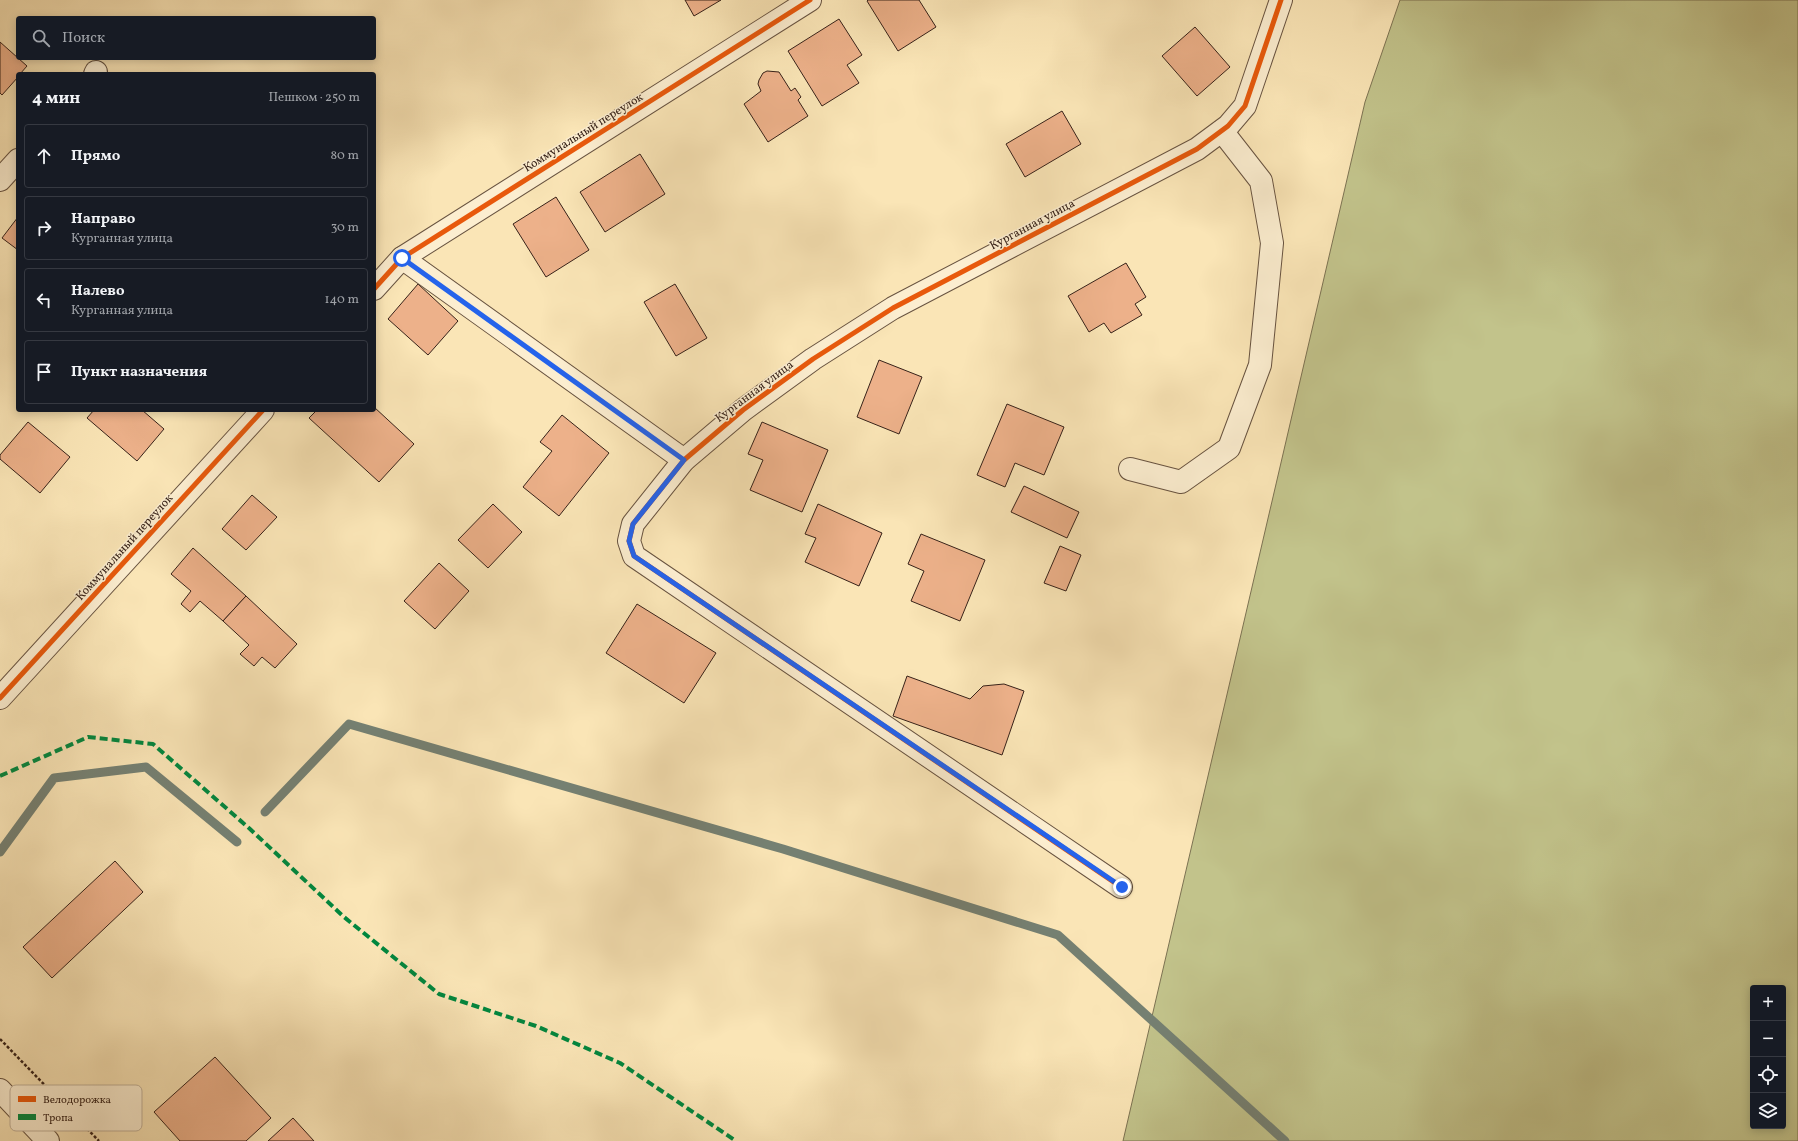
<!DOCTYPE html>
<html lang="ru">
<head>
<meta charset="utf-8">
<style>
	body { margin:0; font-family:Vollkorn,serif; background:#20242c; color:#f1f3f6 }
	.controls { position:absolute; right:12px; bottom:12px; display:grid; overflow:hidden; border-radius:4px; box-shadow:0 2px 10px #0003 }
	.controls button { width:36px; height:36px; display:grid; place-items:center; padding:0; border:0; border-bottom:1px solid #363941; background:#171b24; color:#f1f3f6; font:20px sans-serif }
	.stop { position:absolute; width:12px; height:12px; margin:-9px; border:3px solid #2563eb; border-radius:50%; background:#fff }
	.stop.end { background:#2563eb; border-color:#fff; box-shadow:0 1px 4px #0008 }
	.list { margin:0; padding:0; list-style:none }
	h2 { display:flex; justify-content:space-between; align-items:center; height:52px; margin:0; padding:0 16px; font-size:17px }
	h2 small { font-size:13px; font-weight:400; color:#9ea1a6 }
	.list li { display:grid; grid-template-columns:26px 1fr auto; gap:12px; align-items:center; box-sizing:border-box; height:64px; margin:0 8px 8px; padding:0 8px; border:1px solid #363941; border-radius:4px }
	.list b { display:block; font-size:15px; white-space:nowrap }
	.list p { margin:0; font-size:13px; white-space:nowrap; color:#9ea1a6 }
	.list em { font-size:13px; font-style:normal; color:#9ea1a6 }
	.icon { flex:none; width:22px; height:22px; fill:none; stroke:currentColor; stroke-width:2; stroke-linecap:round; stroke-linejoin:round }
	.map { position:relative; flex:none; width:1798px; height:1141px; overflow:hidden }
	.search { position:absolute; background:#171b24; box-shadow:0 2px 10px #0003; left:16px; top:16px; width:360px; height:44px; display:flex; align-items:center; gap:10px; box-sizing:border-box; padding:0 14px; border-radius:4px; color:#9ea1a6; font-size:15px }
	.panel { position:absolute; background:#171b24; box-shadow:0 2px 10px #0003; left:16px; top:72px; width:360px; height:340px; border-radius:4px }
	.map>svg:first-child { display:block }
</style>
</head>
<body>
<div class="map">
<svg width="1798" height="1141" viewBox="0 0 1798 1141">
	<rect width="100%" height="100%" fill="#fae5b6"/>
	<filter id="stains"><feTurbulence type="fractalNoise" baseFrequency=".005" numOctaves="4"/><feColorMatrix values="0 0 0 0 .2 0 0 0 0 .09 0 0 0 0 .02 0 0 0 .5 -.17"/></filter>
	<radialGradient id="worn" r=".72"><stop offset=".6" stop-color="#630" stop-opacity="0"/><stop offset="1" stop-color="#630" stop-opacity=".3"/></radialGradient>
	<path fill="#c2c38b" stroke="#7c7252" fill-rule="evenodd" d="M1400 0H1798V1141H1123L1365 102ZM1753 988H1783V1126H1753Z"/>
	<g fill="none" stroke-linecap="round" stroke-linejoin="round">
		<g stroke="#758072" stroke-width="9">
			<polyline points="265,812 349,724 783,849 1058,935 1285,1141"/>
			<polyline points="0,852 54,778 146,767 237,842"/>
		</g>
	</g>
	<g fill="#edb18a" stroke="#372219">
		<polygon points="685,0 721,0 694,16"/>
		<polygon points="868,0 919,0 936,27 898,51 867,1"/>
		<polygon points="839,19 862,55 847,65 859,83 822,106 788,51"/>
		<polygon points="1195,27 1230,67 1197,96 1162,56"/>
		<polygon points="0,42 27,66 20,74 18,74 18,77 2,95 0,93"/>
		<polygon points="767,71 779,72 791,91 795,88 801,97 798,100 808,116 768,142 744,104 761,91 758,84 759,80 763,73"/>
		<polygon points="1062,111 1081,144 1025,177 1006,144"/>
		<polygon points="640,154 665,194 605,232 580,192"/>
		<polygon points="556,197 589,250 546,277 513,224"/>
		<polygon points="18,217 18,250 2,238"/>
		<polygon points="1126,263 1146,297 1135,304 1142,315 1111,333 1104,323 1089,332 1068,296"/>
		<polygon points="418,284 458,321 428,355 388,319"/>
		<polygon points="675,284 707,338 676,356 644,302"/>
		<polygon points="879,360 922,377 899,434 857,417"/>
		<polygon points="1007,404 1064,427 1044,475 1015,463 1005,487 977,475"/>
		<polygon points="374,407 414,444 379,482 309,418 317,410 374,410"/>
		<polygon points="94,410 142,410 164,429 137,461 87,418"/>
		<polygon points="562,415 609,453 559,516 523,487 552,451 540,442"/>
		<polygon points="28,422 70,457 40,493 0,459 0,455"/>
		<polygon points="762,422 828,450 802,512 750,490 763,460 748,454"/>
		<polygon points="1024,486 1079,512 1067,538 1011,512"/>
		<polygon points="252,495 277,517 246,550 222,529"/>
		<polygon points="493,504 522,532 488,568 458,540"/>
		<polygon points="818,504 882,533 859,586 805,562 816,538 805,534"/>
		<polygon points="921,534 985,560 960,621 911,601 924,571 908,564"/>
		<polygon points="1060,546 1081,555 1066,591 1044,583"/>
		<polygon points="193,548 246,596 223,621 200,601 190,612 181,604 191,591 171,574"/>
		<polygon points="439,563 469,591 435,629 404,601"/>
		<polygon points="246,596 297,644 275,668 262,657 254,666 240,654 249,645 223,621"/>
		<polygon points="637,604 716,653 684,703 606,653"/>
		<polygon points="907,676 970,699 983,686 1004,684 1024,691 1002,755 893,716"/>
		<polygon points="115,861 143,892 52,978 23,947"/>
		<polygon points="215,1057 271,1118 246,1141 180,1141 154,1112"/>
		<polygon points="293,1118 314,1141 268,1141"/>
	</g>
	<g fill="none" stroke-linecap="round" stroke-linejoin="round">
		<defs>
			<g id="minor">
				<polyline points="95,74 96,72"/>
				<polyline points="0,180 18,160"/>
				<polyline points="402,258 684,460"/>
				<polyline points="374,289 402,258 810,0"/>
				<polyline points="1130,469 1181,482 1229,448 1260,365 1272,243 1261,181 1222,131"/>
				<polyline points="0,698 263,410"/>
				<polyline points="1121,887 634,556 629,541 633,524 684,460 743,410 813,359 893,308 1197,149 1228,126 1245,106 1281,0"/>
				<polyline points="0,1090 48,1141"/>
			</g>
		</defs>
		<use href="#minor" stroke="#685340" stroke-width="24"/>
		<polyline stroke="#372219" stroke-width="2.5" stroke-dasharray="3 2" stroke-linecap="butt" points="0,1039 99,1141"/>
		<use href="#minor" stroke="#fceed0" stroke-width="22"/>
		<polyline stroke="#00873e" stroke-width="4" stroke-dasharray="8 4" stroke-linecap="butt" points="0,776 88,737 153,744 250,829 344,917 439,994 536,1026 620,1063 736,1141"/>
		<defs>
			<g id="cycleway">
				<polyline points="374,289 402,258 810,0"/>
				<polyline points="0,698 263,410"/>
				<polyline points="1121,887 634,556 629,541 633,524 684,460 743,410 813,359 893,308 1197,149 1228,126 1245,106 1281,0"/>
			</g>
		</defs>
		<use href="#cycleway" stroke="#fceed0" stroke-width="8"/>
		<use href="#cycleway" stroke="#e8590c" stroke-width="5"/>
	</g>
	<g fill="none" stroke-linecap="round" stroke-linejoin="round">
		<polyline stroke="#2563eb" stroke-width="5" points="402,258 684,460 633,524 629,541 634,556 1122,887"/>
	</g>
	<g text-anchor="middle" stroke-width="3" stroke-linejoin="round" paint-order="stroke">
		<g font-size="12" fill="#372219" stroke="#fceed0">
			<text transform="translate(583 132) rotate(-32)" y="4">Коммунальный переулок</text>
			<text transform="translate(1032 224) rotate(-28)" y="4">Курганная улица</text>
			<text transform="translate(754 391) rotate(-37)" y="4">Курганная улица</text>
			<text transform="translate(124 547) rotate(-48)" y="4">Коммунальный переулок</text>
		</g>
	</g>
	<rect x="10" y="1085" width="132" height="46" rx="6" fill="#fceed0" stroke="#c1b199" stroke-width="1"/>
	<rect x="18" y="1096" width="18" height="6" fill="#e8590c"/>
	<rect x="18" y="1114" width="18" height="6" fill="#00873e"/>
	<g font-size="11" fill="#372219">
		<text x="43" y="1103">Велодорожка</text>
		<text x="43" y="1121">Тропа</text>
	</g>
	<rect width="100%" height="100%" filter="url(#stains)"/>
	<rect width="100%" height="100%" fill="url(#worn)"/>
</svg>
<div class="controls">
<button>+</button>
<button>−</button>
<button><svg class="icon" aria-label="locate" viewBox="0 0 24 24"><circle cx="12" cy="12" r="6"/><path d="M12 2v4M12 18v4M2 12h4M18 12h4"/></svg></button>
<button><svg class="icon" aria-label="layers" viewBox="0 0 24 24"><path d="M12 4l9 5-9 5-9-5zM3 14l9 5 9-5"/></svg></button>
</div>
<div class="stop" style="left:402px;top:258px"></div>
<div class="stop end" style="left:1122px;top:887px"></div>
<div class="search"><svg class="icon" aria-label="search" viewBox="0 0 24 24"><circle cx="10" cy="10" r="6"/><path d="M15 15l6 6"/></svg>Поиск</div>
<section class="panel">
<h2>4 мин<small>Пешком · 250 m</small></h2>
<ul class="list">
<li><svg class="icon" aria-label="ahead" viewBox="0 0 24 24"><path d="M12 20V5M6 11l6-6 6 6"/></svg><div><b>Прямо</b></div><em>80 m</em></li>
<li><svg class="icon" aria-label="right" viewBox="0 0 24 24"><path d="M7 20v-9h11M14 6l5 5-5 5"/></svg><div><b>Направо</b><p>Курганная улица</p></div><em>30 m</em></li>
<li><svg class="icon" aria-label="left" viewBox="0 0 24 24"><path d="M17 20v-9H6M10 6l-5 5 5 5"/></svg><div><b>Налево</b><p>Курганная улица</p></div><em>140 m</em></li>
<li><svg class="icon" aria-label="arrive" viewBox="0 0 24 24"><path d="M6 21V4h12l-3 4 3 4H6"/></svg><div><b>Пункт назначения</b></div></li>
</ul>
</section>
</div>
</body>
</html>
